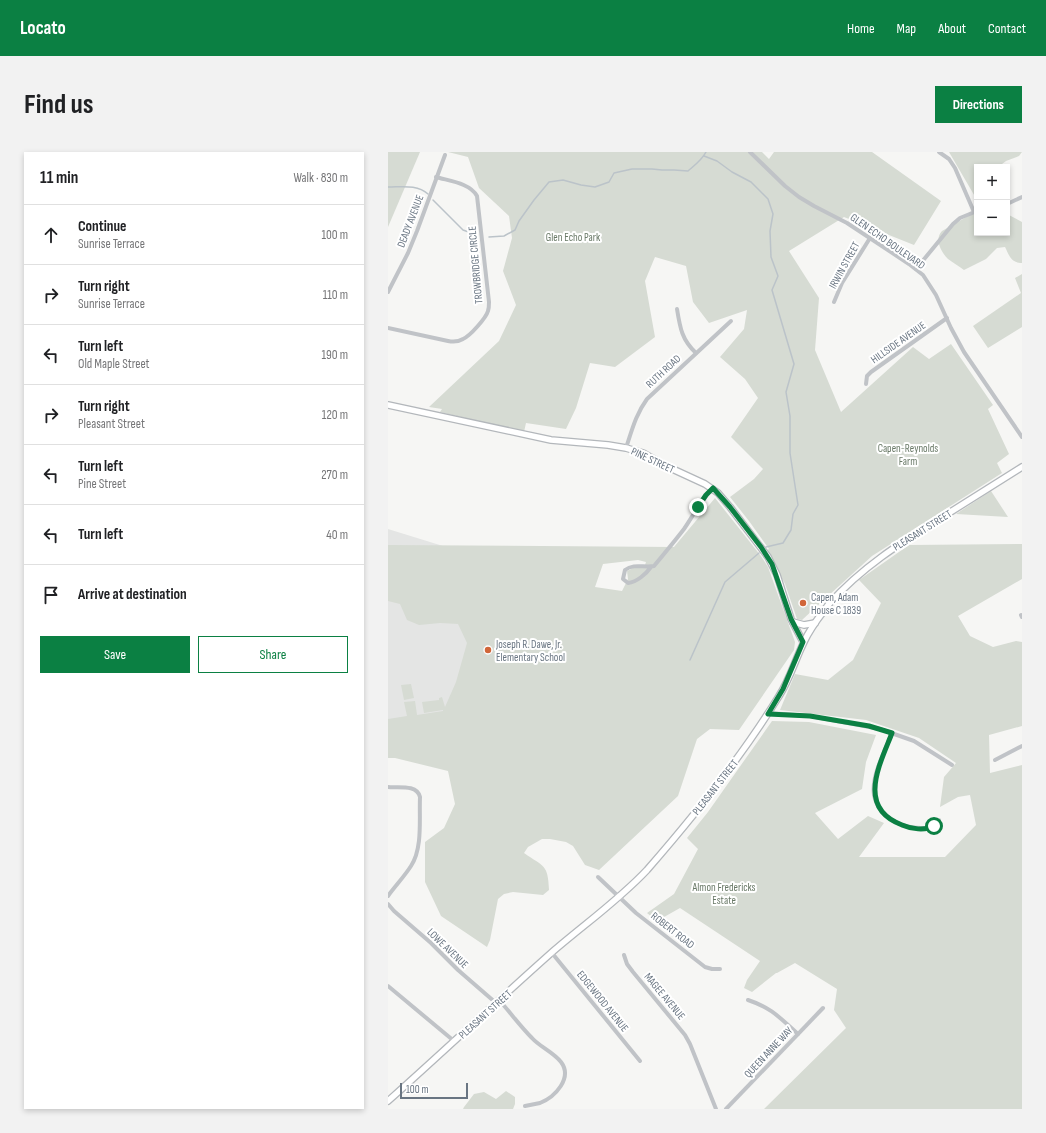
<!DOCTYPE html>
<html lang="en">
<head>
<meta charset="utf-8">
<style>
	body { margin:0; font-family:"Sofia Sans Condensed",sans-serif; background:#f2f2f2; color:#202124 }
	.controls { position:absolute; right:12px; top:12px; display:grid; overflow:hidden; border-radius:0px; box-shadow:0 2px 6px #0003 }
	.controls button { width:36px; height:36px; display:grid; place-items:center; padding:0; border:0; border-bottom:1px solid #e0e0e0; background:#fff; color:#202124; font:20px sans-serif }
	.scale { position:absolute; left:12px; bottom:10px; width:68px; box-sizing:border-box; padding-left:4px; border:2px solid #697582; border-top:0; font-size:11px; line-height:14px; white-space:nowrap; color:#697582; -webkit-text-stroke:3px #fff; paint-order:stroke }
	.stop { position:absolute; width:12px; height:12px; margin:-9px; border:3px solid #0b8043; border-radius:50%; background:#fff }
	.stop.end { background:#0b8043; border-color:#fff; box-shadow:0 1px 4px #0008 }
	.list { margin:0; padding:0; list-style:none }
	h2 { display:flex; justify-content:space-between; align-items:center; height:52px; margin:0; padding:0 16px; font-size:17px }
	h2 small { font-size:13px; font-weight:400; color:#757577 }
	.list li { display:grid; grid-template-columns:26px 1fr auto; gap:12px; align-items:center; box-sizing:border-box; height:60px; padding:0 16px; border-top:1px solid #e0e0e0 }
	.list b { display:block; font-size:15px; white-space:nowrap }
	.list p { margin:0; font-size:13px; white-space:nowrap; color:#757577 }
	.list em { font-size:13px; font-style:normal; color:#757577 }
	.actions { display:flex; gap:8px; padding:12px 16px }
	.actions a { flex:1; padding:9px 0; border:1px solid #0b8043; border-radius:0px; text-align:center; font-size:14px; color:#0b8043 }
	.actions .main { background:#0b8043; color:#fff }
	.icon { flex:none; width:22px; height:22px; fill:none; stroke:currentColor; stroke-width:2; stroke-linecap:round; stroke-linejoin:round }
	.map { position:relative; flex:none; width:634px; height:957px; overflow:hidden; border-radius:0px }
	header { display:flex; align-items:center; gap:24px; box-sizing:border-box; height:56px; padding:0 20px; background:#0b8043; color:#fff }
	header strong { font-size:19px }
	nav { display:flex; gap:22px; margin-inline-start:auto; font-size:14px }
	.intro { display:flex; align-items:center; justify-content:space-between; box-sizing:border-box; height:96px; padding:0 24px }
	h1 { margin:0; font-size:28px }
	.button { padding:10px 18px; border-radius:0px; background:#0b8043; color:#fff; font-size:14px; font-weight:700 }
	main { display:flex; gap:24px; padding:0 24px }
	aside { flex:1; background:#fff; border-radius:0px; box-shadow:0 2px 6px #0003 }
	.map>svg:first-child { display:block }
</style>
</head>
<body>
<header>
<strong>Locato</strong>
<nav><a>Home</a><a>Map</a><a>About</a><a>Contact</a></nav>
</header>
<div class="intro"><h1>Find us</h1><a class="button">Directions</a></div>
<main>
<aside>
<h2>11 min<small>Walk · 830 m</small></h2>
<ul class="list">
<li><svg class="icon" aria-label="ahead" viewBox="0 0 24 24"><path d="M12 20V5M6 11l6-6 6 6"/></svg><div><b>Continue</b><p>Sunrise Terrace</p></div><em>100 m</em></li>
<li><svg class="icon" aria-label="right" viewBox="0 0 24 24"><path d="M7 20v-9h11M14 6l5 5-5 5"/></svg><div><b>Turn right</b><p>Sunrise Terrace</p></div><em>110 m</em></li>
<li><svg class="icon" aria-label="left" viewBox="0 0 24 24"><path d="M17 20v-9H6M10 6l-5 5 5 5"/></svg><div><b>Turn left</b><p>Old Maple Street</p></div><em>190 m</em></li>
<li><svg class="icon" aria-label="right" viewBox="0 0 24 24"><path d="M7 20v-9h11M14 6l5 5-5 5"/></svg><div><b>Turn right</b><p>Pleasant Street</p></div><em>120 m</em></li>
<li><svg class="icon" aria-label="left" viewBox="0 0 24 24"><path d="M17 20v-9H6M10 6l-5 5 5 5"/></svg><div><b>Turn left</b><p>Pine Street</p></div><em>270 m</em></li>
<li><svg class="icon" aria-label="left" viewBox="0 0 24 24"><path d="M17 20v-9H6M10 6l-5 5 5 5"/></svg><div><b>Turn left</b></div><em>40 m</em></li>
<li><svg class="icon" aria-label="arrive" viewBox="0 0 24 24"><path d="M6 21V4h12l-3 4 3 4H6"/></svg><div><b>Arrive at destination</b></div></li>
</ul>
<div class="actions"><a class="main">Save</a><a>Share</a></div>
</aside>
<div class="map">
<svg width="634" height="957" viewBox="0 0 634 957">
	<rect width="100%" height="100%" fill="#f6f6f4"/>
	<polygon fill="#e4e5e4" points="0,377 239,451 0,597"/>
	<g fill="#d6dbd3" fill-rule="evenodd">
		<polygon points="0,0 32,0 0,75"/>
		<polygon points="60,0 374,0 381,7 386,0 484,0 553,49 526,93 456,65 401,99 431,146 427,198 453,260 525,195 541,207 563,192 605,253 600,257 621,302 609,311 614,321 484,404 440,444 414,468 409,467 397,432 379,398 381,397 361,369 342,345 366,327 375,317 343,285 370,246 357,227 332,205 356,177 359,158 321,171 305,150 298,114 267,105 257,129 267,185 227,215 202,211 188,256 178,277 138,271 136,280 52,260 54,257 41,255 111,189 128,153 115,119 124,86 121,64 91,36 80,5"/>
		<polygon points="561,0 634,0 631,4 618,9 610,15 589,15 589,48"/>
		<path d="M589 60V81H619V62L634 70V111C623 111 621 103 617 95L609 96 598 107 576 118C571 114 565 111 560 107 553 100 546 87 554 79L582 63Z"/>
		<polygon points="634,122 634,175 600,196 585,174 633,141 627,126"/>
		<polygon points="603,339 620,365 568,362"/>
		<path d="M327 346 373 404 380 415 407 490 406 498 351 578 322 577 309 587 290 644 211 718 197 713 185 694 178 690 162 687H154L140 695 136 701C156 715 160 712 161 738L155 743 125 740 116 742 110 747 102 788 99 795 53 764 37 730V690L56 676 67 652 60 619 7 606H0V567L19 564 16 550 27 549 29 563 55 559V558L36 561 34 550 51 548V546L54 545 57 555 68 530 79 491 70 472 52 471 31 473 19 468 12 452 0 449V393L286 395ZM250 408 258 410 257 413 245 416 239 419 240 427 234 439 207 435 215 412Z"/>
		<polygon points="634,392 634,427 570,464 582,484 605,495 628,489 634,490 634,574 601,583 602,621 634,613 634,957 376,957 458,876 446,858 449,837 407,811 389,821 388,821 364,840 356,836 359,828 372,809 292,756 269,769 259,761 286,742 310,697 299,686 320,660 384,569 421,570 488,583 478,610 474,637 427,661 450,687 480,664 496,671 471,705 557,705 588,673 582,643 570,645 552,655 556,625 568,611 531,586 478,568 392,558 407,522 440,528 465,508 493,451 471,428 521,393"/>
		<polygon points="23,532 26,546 16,548 13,533"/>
		<polygon points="118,939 127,945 127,952 125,957 75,957 76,955 86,942 96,940 108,947"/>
	</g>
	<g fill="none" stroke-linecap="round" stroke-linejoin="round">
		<g stroke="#bbc3c9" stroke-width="1.5">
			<polyline points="316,4 329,9 344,20 363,30 380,47 385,62 382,79 383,105 390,124 384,138 406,212 398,240 402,264 402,301 410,353 405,362 403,378 395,391 378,395"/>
			<path d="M0 35C14 35 29 32 40 42"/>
			<polyline points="45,48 75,78 89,83"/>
			<path d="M101 85 116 84 127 78 131 69 146 48 161 30 175 28 193 33 207 35 221 30 226 21 244 17H264L274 18H286L300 19C307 13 314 8 318 0"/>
			<polyline points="302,508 337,430 371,401"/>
		</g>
		<defs>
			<g id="secondary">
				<polyline points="0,253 163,288 220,293 238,296 255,301 278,314 317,332 330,341 342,355 380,405 389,423 403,467 415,490"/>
				<polyline points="405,470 416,473 427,471"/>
				<path d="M0 949C55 900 108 850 162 802 194 774 230 749 259 718 307 663 353 606 391 544 402 527 407 508 416 490 422 476 432 464 441 452 473 416 512 391 553 366 580 349 607 332 634 315"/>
			</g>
		</defs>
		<use href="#secondary" stroke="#b3b7bb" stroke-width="8"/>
		<g stroke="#c0c3c7" stroke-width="4">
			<polyline points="362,0 397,34 411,45 426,54 459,71 521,112 535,123 548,143 563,176 576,200 634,285"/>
			<polyline points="551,0 561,7 567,16 586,60"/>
			<polyline points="619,52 634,45"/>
			<polyline points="528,117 565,72 572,66 589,59"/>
			<polyline points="0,140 20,101 29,79 57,3"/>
			<polyline points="446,150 454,131 482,86"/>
			<path d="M289 157C292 176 294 188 308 201"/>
			<path d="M0 176 60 189C65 190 70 190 75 187 82 184 98 166 100 159 101 156 101 153 101 150L89 44C82 31 61 29 48 25"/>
			<polyline points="478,232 479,224 483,220 559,166"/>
			<path d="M238 296C244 278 248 262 259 247L343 169"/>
			<path d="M263 415C258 422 249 430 240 431L235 427 237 418C246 411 256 416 266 414 276 402 286 390 296 377 305 364 313 348 325 336"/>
			<polyline points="633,463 634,465"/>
			<polyline points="380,561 422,564 492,577 526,589 564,613"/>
			<path d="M504 581C497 599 483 624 486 643 490 665 513 676 533 676 537 676 541 677 545 674 548 673 549 670 551 668"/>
			<polyline points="607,608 634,594"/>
			<path d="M0 635C10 636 29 632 32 645 31 666 35 696 23 714 16 725 7 734 0 744"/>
			<polyline points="210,725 248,761 317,815 324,817 332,817"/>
			<polyline points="0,752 6,759 43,791 70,818 108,851"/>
			<polyline points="164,801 252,909"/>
			<polyline points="236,803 239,812 245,820 297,883 302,892 328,957"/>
			<polyline points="0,834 66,889"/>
			<path d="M111 848C122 860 132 874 144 886 152 895 165 900 173 910 185 926 167 945 152 951 147 952 142 953 137 954"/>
			<path d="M360 848C384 856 392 866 410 882"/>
			<polyline points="338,957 435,856"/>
		</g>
		<use href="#secondary" stroke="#fff" stroke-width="5.5"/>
	</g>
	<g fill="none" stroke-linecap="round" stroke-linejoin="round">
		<path stroke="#0b8043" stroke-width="5" d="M310 355 318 343 325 336 342 355 373 395 384 412 403 467 415 490 395 537 380 562 422 564 481 574 504 581C492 612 468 656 514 673 523 677 537 679 546 674"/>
	</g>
	<g fill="#d16639" stroke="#fff" stroke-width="1.5">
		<circle cx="415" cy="451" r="4"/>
		<circle cx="100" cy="498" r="4"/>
	</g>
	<g text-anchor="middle" stroke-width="4" stroke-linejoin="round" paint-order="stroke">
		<g font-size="11" fill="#697582" stroke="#fff">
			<text transform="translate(22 69) rotate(-69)" y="4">DEADY AVENUE</text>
			<text transform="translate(500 89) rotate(35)" y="4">GLEN ECHO BOULEVARD</text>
			<text transform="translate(87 113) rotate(-95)" y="4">TROWBRIDGE CIRCLE</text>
			<text transform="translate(456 113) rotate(-61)" y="4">IRWIN STREET</text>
			<text transform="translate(510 190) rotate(-35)" y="4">HILLSIDE AVENUE</text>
			<text transform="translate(275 219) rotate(-43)" y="4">RUTH ROAD</text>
			<text transform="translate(265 308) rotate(25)" y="4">PINE STREET</text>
			<text transform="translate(534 378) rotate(-32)" y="4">PLEASANT STREET</text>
			<text transform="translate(327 635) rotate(-52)" y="4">PLEASANT STREET</text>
			<text transform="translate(285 778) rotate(38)" y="4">ROBERT ROAD</text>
			<text transform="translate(60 796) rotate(44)" y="4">LOWE AVENUE</text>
			<text transform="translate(277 844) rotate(50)" y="4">MAGEE AVENUE</text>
			<text transform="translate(215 849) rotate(51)" y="4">EDGEWOOD AVENUE</text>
			<text transform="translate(97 862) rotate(-42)" y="4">PLEASANT STREET</text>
			<text transform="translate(380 900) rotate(-47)" y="4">QUEEN ANNE WAY</text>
		</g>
		<g font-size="11" fill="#697967" stroke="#fff">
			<text x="185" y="89">Glen Echo Park</text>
			<text x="520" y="300">Capen-Reynolds<tspan x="520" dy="13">Farm</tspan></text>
			<text x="336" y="739">Almon Fredericks<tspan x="336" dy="13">Estate</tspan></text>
		</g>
		<g font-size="11" fill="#697582" stroke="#fff" text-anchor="start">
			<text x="423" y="449">Capen, Adam<tspan x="423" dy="13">House C 1839</tspan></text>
			<text x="108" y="496">Joseph R. Dawe, Jr.<tspan x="108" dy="13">Elementary School</tspan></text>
		</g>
	</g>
</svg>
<div class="controls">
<button>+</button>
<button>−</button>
</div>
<div class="scale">100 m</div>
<div class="stop" style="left:546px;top:674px"></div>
<div class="stop end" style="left:310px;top:355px"></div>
</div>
</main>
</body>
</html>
